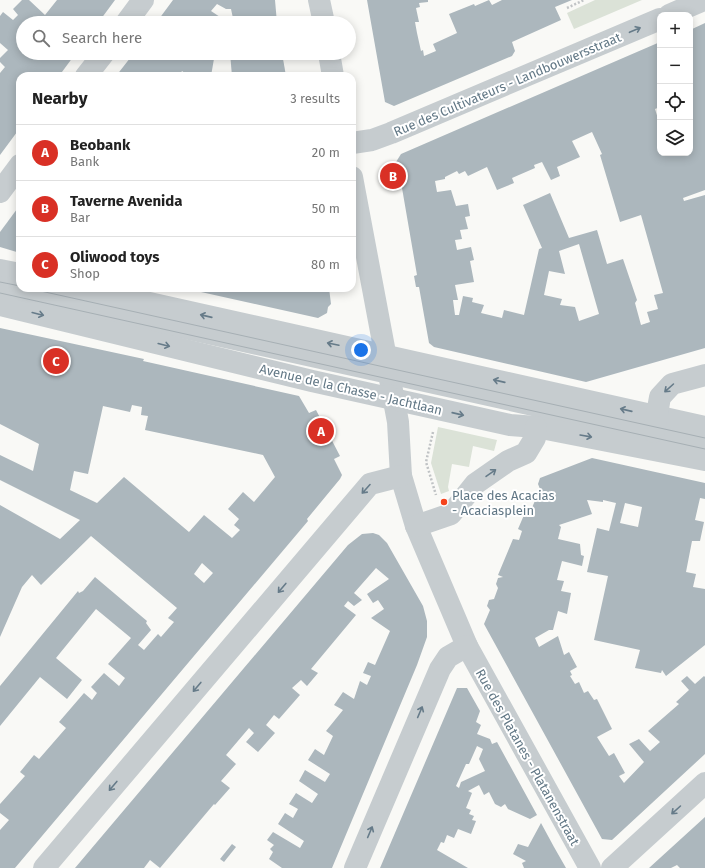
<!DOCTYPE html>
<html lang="en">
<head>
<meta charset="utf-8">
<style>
	body { margin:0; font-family:"Fira Sans",sans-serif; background:#f6f6f6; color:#222 }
	.controls { position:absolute; right:12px; top:12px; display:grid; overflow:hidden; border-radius:8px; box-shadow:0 2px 10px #0003 }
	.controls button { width:36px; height:36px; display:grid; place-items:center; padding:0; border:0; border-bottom:1px solid #e0e0e0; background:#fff; color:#222; font:20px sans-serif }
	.you { position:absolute; left:361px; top:350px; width:14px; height:14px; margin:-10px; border:3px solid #fff; border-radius:50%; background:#1a73e8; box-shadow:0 0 0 6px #1a73e833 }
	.badge { display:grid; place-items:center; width:26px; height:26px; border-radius:50%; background:#d93025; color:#fff; font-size:13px; font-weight:700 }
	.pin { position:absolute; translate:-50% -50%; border:2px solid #fff; box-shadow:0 1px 4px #0006 }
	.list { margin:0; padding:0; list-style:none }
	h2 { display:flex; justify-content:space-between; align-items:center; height:52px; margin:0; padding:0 16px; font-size:17px }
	h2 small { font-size:13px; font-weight:400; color:#767676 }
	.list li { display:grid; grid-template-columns:26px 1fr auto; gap:12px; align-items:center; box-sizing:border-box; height:56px; padding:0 16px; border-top:1px solid #e0e0e0 }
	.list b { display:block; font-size:15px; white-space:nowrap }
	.list p { margin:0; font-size:13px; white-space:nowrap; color:#767676 }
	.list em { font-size:13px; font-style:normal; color:#767676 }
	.icon { flex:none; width:22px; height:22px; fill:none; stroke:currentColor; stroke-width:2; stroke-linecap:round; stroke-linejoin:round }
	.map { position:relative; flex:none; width:705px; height:868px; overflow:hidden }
	.search { position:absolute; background:#fff; box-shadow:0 2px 10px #0003; left:16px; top:16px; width:340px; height:44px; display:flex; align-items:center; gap:10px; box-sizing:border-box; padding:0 14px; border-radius:22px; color:#767676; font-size:15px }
	.panel { position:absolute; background:#fff; box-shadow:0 2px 10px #0003; left:16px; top:72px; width:340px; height:220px; border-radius:12px }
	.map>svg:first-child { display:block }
</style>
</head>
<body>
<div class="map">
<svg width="705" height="868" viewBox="0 0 705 868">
	<rect width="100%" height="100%" fill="#f9f9f6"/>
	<g fill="#dbe2d7">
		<polygon points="595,0 642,0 574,29 567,13"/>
		<polygon points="438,427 497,440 494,451 473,446 469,467 452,464 448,487 449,491 441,494 431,463"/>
	</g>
	<g fill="#acb7bd" fill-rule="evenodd">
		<polygon points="22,0 29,0 45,15 57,0 115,0 98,23 23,23 23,53 76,53 59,76 20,76 20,128 0,155 0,73 5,67 0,62 0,58 8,50 0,43 0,16 3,12 13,20 18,15 13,9"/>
		<polygon points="173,0 275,0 277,23 234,23 231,9 226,9 217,4 211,11 223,19 222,23 156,23"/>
		<polygon points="367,0 428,0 428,2 419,3 420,7 416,8 419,22 415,22 417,33 421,51 423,50 424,56 436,51 433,44 457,33 449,14 474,4 475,6 489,0 492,5 502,0 572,0 555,7 561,20 512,42 515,51 512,56 394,106 385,102"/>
		<path d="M705 23V190L683 198 684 201 705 195V348L586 382 434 347 429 343 419 287H416L414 276 417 275 402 188 388 190 384 168 396 162 401 154 660 42V107L655 109 660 125V153H690V30ZM592 132 602 154 600 155 620 222 641 215 663 293 654 295 658 309 647 312 650 322 641 325 635 303 637 300 623 259 607 264 597 230 569 238 550 193 523 205 542 248 539 249 524 315 504 310 502 318 481 313 484 305 472 302 473 298 463 296 459 315H455L453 300H458L455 285 474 282 470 261 474 260 471 247 457 250 455 240 462 239 460 230 468 229 465 217 470 216 468 204 456 206 451 190 437 192 435 181 445 179V177L457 171 459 174 465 171 468 176 487 167 497 190 514 183 512 178 535 168 534 165 542 162 551 180 560 176 557 167 580 157 572 141ZM579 244 599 314 579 321 575 307 560 305 562 299 544 295 549 271 565 274 559 251Z"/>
		<polygon points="134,53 215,53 211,76 189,76 182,71 179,76 116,76"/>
		<polygon points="230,53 282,53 286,76 232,76"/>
		<polygon points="20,205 20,253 0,247 0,232"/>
		<polygon points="183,288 329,288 331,304 328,307 327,313 318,318"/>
		<path d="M0 328 144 359 143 361 299 396 309 413 316 410 340 456 334 459 342 475 340 479 307 519 308 521 15 868H0V830L9 820 0 813V804L25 776 20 772 34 755 39 759 66 728 59 722 84 693 92 700 97 693 91 687 104 673 119 686 125 678 108 664 131 638 96 609 56 658 82 680 67 699 40 677 0 726V686L78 591 79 593 83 591 95 577 147 621 146 623 151 630 138 645 144 650 158 634 161 637 174 622 168 618 177 608 91 536 41 585 32 575 22 587 0 637V505L60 539 80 520 0 480V455L33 471 39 444 0 424ZM132 405 142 407 141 415 148 416 145 430 263 455 275 477 254 502 243 492 228 509 239 519 234 525 240 530 232 538 204 515 189 532 124 477 97 503 70 490 74 471 88 474 103 406 130 412ZM202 563 213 573 204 583 194 574Z"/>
		<path d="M592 458 705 483V499L700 498 695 520 704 522 700 541H692L686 572 696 574 693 587 705 589V645L666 676 662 670 661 673 635 668 640 650 594 640 608 576 587 572 597 528 609 531 616 503 603 500V502L587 500 592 514 559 525 561 527 558 539 580 544 581 555 584 556 582 566 562 561 557 580 564 581 561 591 571 593 567 614 558 611 553 630H549L535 638 539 647 558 636 564 655 569 652 577 667 570 671 572 675 570 676 575 684 579 682 584 693 588 691 594 700 597 699 612 729 597 737 609 756 614 753 625 773 619 776 624 783 644 762 629 744 639 739 650 751 660 742 648 731 679 704 676 702 689 690 681 681 687 676 695 684 704 676 705 677V754L612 840 602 839 484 624 490 610 487 606 489 600 494 599 498 588 496 584 498 578 503 577 498 575 513 539 519 540 522 531 518 529 524 515 528 517 540 489 538 484 540 478ZM625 503 642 507 638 527 620 523Z"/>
		<polygon points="373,533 379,535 387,543 423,606 427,621 427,637 417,665 332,868 282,868 269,859 273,852 270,849 274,845 267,840 273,832 300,848 304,841 278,824 285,813 293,818 298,809 289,804 296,793 312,803 318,794 299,781 305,770 325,782 330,774 308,760 315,749 324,755 333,736 326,731 343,710 334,705 343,692 354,699 360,681 367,685 371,676 363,673 368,662 375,665 390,631 371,618 384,609 378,600 373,603 367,594 389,579 376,568 354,593 362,600 354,606 348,601 344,606 356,615 311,669 318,673 307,686 301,680 292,688 300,695 279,719 274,715 266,725 275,733 258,752 246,742 254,733 249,728 226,755 236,764 221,781 230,788 215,805 214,804 160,868 150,860 144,868 75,868 348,545 362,534"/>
		<path d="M457 688H467L480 711 476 722 481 725 477 734 490 739 492 744 497 742 537 815 530 819 508 809 505 804 501 807 495 804 489 792 484 795 479 785 468 791 472 793 466 808 471 810 469 814 474 816 472 820 476 821 471 834 458 829 454 838 447 835 444 843 441 842 437 850 468 868H380ZM477 746 483 749 479 759 485 771 461 782 459 788 456 786 466 764H469Z"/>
		<polygon points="705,817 705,868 680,868 677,865 671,868 649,868"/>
		<polygon points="541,823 554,847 566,868 524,868 522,863 526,861 513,854 518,844 528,847"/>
		<polygon points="232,844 236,847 224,862 220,859"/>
	</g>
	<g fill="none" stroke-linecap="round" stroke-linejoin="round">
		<g stroke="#c0c3c5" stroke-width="2.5" stroke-dasharray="2 2" stroke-linecap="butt">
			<polyline points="567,8 584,0"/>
			<polyline points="433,432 426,462 436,495"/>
		</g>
		<g stroke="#c6cccf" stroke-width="22">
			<polyline points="319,0 324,23"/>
			<polyline points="669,15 704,0"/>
			<polyline points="126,23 143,0"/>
			<polyline points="329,53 333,76"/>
			<polyline points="86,76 104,53"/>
			<polyline points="352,143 372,140 391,133 660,19"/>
			<polyline points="352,177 398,422 401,476 416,526 467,646 590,868"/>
			<polyline points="0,192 20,165"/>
			<polyline points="0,270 20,274"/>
			<polyline points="0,287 705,443"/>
			<polyline points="82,288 705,427"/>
			<polyline points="0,305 312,381 510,425 536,427 705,460"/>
			<polyline points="654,432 660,397 672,384 705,375"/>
			<polyline points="416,526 451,514 475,484 508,461 526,453 535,438 536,427"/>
			<polyline points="44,868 370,484 401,476"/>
			<polyline points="355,868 440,669 448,657 467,646"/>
			<polyline points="612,868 705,783"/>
		</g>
		<g stroke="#a6afb4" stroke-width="1">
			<polyline points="0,282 20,286"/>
			<polyline points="27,288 705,438"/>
			<polyline points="0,293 705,449"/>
		</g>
	</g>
	<defs><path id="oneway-shaft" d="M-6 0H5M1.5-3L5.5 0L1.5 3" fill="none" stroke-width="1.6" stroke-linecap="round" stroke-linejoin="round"/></defs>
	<g stroke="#667b89">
		<use href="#oneway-shaft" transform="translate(635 30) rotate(-23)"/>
		<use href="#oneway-shaft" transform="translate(38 314) rotate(14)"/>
		<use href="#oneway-shaft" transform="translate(206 316) rotate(-167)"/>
		<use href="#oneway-shaft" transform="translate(333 344) rotate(-168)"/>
		<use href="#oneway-shaft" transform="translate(164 345) rotate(14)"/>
		<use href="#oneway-shaft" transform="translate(499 381) rotate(-167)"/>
		<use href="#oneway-shaft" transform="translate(669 388) rotate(138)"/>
		<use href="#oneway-shaft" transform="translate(626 410) rotate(-167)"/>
		<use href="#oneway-shaft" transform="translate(458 414) rotate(13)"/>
		<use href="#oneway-shaft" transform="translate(586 436) rotate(10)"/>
		<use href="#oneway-shaft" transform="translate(491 473) rotate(-35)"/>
		<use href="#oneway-shaft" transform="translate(366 489) rotate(132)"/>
		<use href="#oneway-shaft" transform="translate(282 588) rotate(130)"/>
		<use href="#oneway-shaft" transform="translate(197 687) rotate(130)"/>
		<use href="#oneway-shaft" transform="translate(420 712) rotate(-67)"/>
		<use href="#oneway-shaft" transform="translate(113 786) rotate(130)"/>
		<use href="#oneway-shaft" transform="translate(676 810) rotate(138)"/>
		<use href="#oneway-shaft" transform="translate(370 832) rotate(-67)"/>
	</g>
	<circle fill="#f5421b" stroke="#fff" stroke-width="1.5" cx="444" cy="502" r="4"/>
	<g text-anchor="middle" stroke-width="4" stroke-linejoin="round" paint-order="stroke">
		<g font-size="13" fill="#617785" stroke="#fff">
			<text transform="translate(507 84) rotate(-23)" y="5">Rue des Cultivateurs - Landbouwersstraat</text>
			<text transform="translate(351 389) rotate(13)" y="5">Avenue de la Chasse - Jachtlaan</text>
			<text transform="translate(528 757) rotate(61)" y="5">Rue des Platanes - Platanenstraat</text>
		</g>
		<g font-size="13" fill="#617785" stroke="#fff" text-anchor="start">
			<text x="452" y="500">Place des Acacias<tspan x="452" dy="15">- Acaciasplein</tspan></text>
		</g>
	</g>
</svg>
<div class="controls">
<button>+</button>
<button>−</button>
<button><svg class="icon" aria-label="locate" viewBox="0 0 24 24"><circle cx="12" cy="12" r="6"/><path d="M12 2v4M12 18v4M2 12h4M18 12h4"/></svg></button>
<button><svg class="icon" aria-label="layers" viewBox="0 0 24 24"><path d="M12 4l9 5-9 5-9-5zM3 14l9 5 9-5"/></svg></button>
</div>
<div class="you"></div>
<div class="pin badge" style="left:321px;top:431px">A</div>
<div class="pin badge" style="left:393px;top:176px">B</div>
<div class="pin badge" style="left:56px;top:361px">C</div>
<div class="search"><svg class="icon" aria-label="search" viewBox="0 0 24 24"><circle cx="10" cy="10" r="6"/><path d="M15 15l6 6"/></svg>Search here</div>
<section class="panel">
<h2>Nearby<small>3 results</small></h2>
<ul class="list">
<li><span class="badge">A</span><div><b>Beobank</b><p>Bank</p></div><em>20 m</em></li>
<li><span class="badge">B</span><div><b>Taverne Avenida</b><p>Bar</p></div><em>50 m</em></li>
<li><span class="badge">C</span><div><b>Oliwood toys</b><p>Shop</p></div><em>80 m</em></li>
</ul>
</section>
</div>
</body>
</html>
